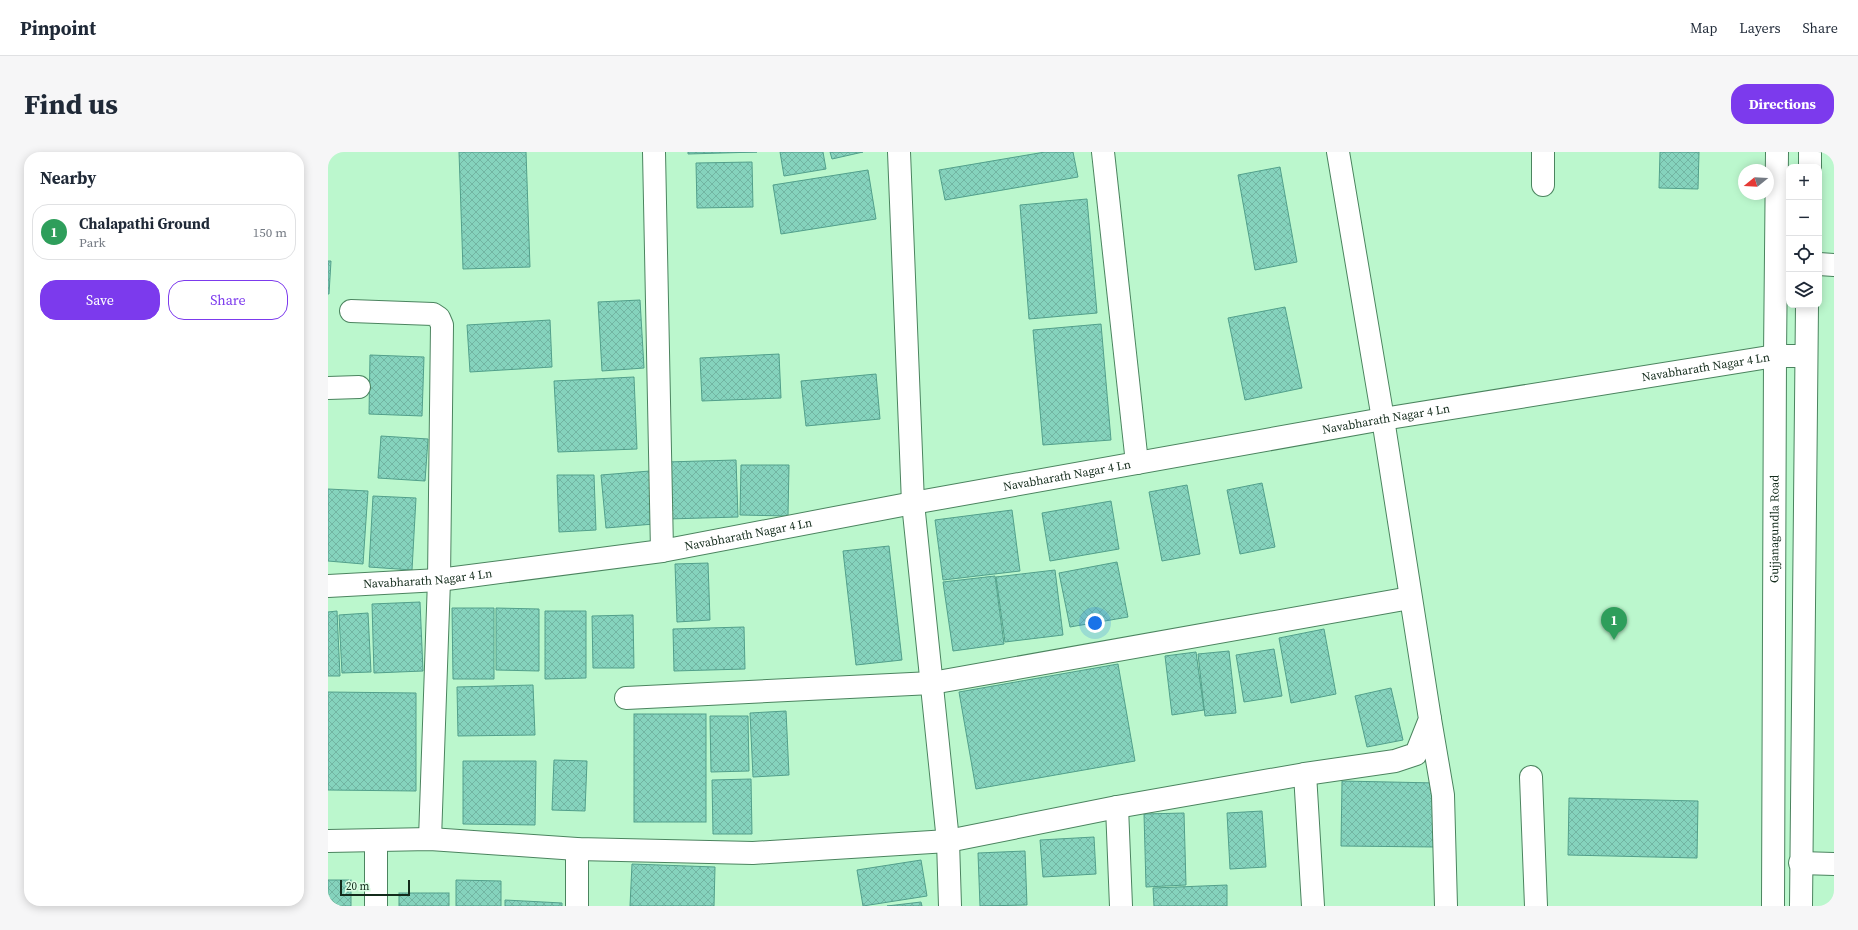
<!DOCTYPE html>
<html lang="en">
<head>
<meta charset="utf-8">
<style>
	body { margin:0; font-family:"Source Serif 4",serif; background:#f6f6f7; color:#1f2937 }
	.controls { position:absolute; right:12px; top:12px; display:grid; overflow:hidden; border-radius:8px; box-shadow:0 2px 10px #0003 }
	.controls button { width:36px; height:36px; display:grid; place-items:center; padding:0; border:0; border-bottom:1px solid #e0e1e3; background:#fff; color:#1f2937; font:20px sans-serif }
	.compass { position:absolute; left:1410px; top:12px; width:36px; height:36px; border-radius:50%; background:#fff; box-shadow:0 2px 10px #0003; rotate:252deg }
	.scale { position:absolute; left:12px; bottom:10px; width:70px; box-sizing:border-box; padding-left:4px; border:2px solid #132b1b; border-top:0; font-size:11px; line-height:14px; white-space:nowrap; color:#132b1b; -webkit-text-stroke:3px #dafee4; paint-order:stroke }
	.you { position:absolute; left:767px; top:471px; width:14px; height:14px; margin:-10px; border:3px solid #fff; border-radius:50%; background:#1a73e8; box-shadow:0 0 0 6px #1a73e833 }
	.badge { display:grid; place-items:center; width:26px; height:26px; border-radius:50%; background:#7c3aed; color:#fff; font-size:13px; font-weight:700 }
	.pin { position:absolute; translate:-50% -33px; filter:drop-shadow(0 1px 2px #0008) }
	.pin::after { content:''; position:absolute; top:21px; width:14px; height:12px; background:inherit; clip-path:polygon(0 0,100% 0,50% 100%) }
	.list { margin:0; padding:0; list-style:none }
	h2 { display:flex; justify-content:space-between; align-items:center; height:52px; margin:0; padding:0 16px; font-size:17px }
	h2 small { font-size:13px; font-weight:400; color:#747a83 }
	.list li { display:grid; grid-template-columns:26px 1fr auto; gap:12px; align-items:center; box-sizing:border-box; height:56px; margin:0 8px 8px; padding:0 8px; border:1px solid #e0e1e3; border-radius:16px }
	.list b { display:block; font-size:15px; white-space:nowrap }
	.list p { margin:0; font-size:13px; white-space:nowrap; color:#747a83 }
	.list em { font-size:13px; font-style:normal; color:#747a83 }
	.actions { display:flex; gap:8px; padding:12px 16px }
	.actions a { flex:1; padding:9px 0; border:1px solid #7c3aed; border-radius:16px; text-align:center; font-size:14px; color:#7c3aed }
	.actions .main { background:#7c3aed; color:#fff }
	.icon { flex:none; width:22px; height:22px; fill:none; stroke:currentColor; stroke-width:2; stroke-linecap:round; stroke-linejoin:round }
	.map { position:relative; flex:none; width:1506px; height:754px; overflow:hidden; border-radius:16px }
	header { display:flex; align-items:center; gap:24px; box-sizing:border-box; height:56px; padding:0 20px; background:#fff; border-bottom:1px solid #e0e1e3 }
	header strong { font-size:19px }
	nav { display:flex; gap:22px; margin-inline-start:auto; font-size:14px }
	.intro { display:flex; align-items:center; justify-content:space-between; box-sizing:border-box; height:96px; padding:0 24px }
	h1 { margin:0; font-size:28px }
	.button { padding:10px 18px; border-radius:16px; background:#7c3aed; color:#fff; font-size:14px; font-weight:700 }
	main { display:flex; gap:24px; padding:0 24px }
	aside { flex:1; background:#fff; border-radius:16px; box-shadow:0 2px 10px #0003 }
	.map>svg:first-child { display:block }
</style>
</head>
<body>
<header>
<strong>Pinpoint</strong>
<nav><a>Map</a><a>Layers</a><a>Share</a></nav>
</header>
<div class="intro"><h1>Find us</h1><a class="button">Directions</a></div>
<main>
<aside>
<h2>Nearby<small></small></h2>
<ul class="list">
<li><span class="badge" style="background:#2e9e5b">1</span><div><b>Chalapathi Ground</b><p>Park</p></div><em>150 m</em></li>
</ul>
<div class="actions"><a class="main">Save</a><a>Share</a></div>
</aside>
<div class="map">
<svg width="1506" height="754" viewBox="0 0 1506 754">
	<defs>
		<pattern id="building-cross-hatch" width="8" height="8" patternUnits="userSpaceOnUse"><rect width="8" height="8" fill="#85d3bd"/><path d="M0 0l8 8M0 8l8-8" fill="none" stroke="#72b5a2"/></pattern>
	</defs>
	<rect width="100%" height="100%" fill="#bbf7cd"/>
	<g fill="url(#building-cross-hatch)" stroke="#52a08b">
		<polygon points="131,0 198,0 202,115 135,117"/>
		<polygon points="360,0 429,0 360,2"/>
		<polygon points="452,0 495,0 498,17 456,24"/>
		<polygon points="502,0 535,0 504,7"/>
		<polygon points="717,0 745,0 750,25 617,48 611,18"/>
		<polygon points="1332,0 1371,0 1370,37 1331,36"/>
		<polygon points="424,10 425,55 369,56 368,11"/>
		<polygon points="952,15 969,110 927,118 910,23"/>
		<polygon points="540,18 548,67 453,82 445,33"/>
		<polygon points="759,47 769,161 701,167 692,53"/>
		<polygon points="0,109 3,109 1,142 0,142"/>
		<polygon points="312,148 316,216 274,219 270,150"/>
		<polygon points="957,155 974,236 917,248 900,166"/>
		<polygon points="222,168 224,215 142,220 139,173"/>
		<polygon points="773,172 783,288 715,293 705,178"/>
		<polygon points="451,202 453,246 374,249 372,206"/>
		<polygon points="42,203 96,205 94,264 41,262"/>
		<polygon points="548,222 552,267 478,274 473,229"/>
		<polygon points="306,225 309,297 230,300 226,229"/>
		<polygon points="53,284 100,287 97,329 50,326"/>
		<polygon points="408,308 410,365 340,367 338,310"/>
		<polygon points="413,313 461,313 460,364 412,363"/>
		<polygon points="322,319 326,372 278,376 273,323"/>
		<polygon points="229,323 266,323 268,378 231,380"/>
		<polygon points="934,331 947,395 912,402 899,338"/>
		<polygon points="859,333 872,402 834,409 821,340"/>
		<polygon points="0,337 40,339 35,412 0,409"/>
		<polygon points="45,344 88,346 84,418 41,415"/>
		<polygon points="783,349 791,397 722,409 714,361"/>
		<polygon points="684,358 692,419 615,428 607,368"/>
		<polygon points="561,394 574,508 528,513 515,399"/>
		<polygon points="789,410 800,465 742,475 731,421"/>
		<polygon points="380,411 382,468 349,470 347,412"/>
		<polygon points="727,418 735,483 677,490 668,425"/>
		<polygon points="667,424 676,492 625,499 615,430"/>
		<polygon points="92,450 95,519 46,521 44,452"/>
		<polygon points="124,456 166,456 166,527 125,527"/>
		<polygon points="168,456 211,457 211,519 168,518"/>
		<polygon points="9,459 12,524 0,524 0,460"/>
		<polygon points="217,459 258,459 258,526 217,527"/>
		<polygon points="40,461 43,520 14,521 11,463"/>
		<polygon points="305,463 306,516 265,516 264,464"/>
		<polygon points="416,475 417,517 346,519 345,477"/>
		<polygon points="996,477 1008,542 963,551 951,486"/>
		<polygon points="946,497 954,544 916,550 908,503"/>
		<polygon points="901,499 908,561 877,564 870,502"/>
		<polygon points="868,500 876,558 844,563 837,504"/>
		<polygon points="790,512 807,609 648,637 631,540"/>
		<polygon points="205,533 207,583 130,584 129,535"/>
		<polygon points="1063,536 1075,588 1039,595 1027,544"/>
		<polygon points="0,540 88,541 88,639 0,638"/>
		<polygon points="458,559 461,623 425,625 422,561"/>
		<rect x="306" y="562" width="72" height="108"/>
		<polygon points="382,564 420,564 421,619 383,620"/>
		<polygon points="226,608 259,609 257,659 224,658"/>
		<polygon points="135,609 208,609 207,673 135,672"/>
		<polygon points="423,627 424,682 385,682 384,628"/>
		<polygon points="1014,629 1109,631 1108,695 1013,694"/>
		<polygon points="1241,646 1370,649 1369,706 1240,703"/>
		<polygon points="934,659 938,715 902,717 899,661"/>
		<polygon points="856,661 858,733 818,735 816,662"/>
		<polygon points="766,685 768,722 715,725 712,688"/>
		<polygon points="697,699 699,753 652,754 650,701"/>
		<polygon points="593,708 599,744 535,754 529,718"/>
		<polygon points="304,712 387,715 386,754 302,754"/>
		<rect x="0" y="728" width="23" height="26"/>
		<polygon points="128,728 173,729 173,754 128,754"/>
		<polygon points="899,733 899,754 826,754 825,736"/>
		<rect x="71" y="741" width="50" height="13"/>
		<polygon points="177,748 234,751 234,754 177,754"/>
		<polygon points="593,750 594,754 559,754"/>
	</g>
	<g fill="none" stroke-linecap="round" stroke-linejoin="round">
		<defs>
			<g id="minor">
				<polyline points="326,0 334,399"/>
				<polyline points="571,0 585,351 620,689 622,754"/>
				<polyline points="775,0 809,311"/>
				<polyline points="1215,0 1215,33"/>
				<polyline points="1491,112 1506,113"/>
				<polyline points="23,159 105,162 111,166 114,173 111,428 102,687"/>
				<polyline points="0,236 31,235"/>
				<path id="s1" d="M0 434 111 428 334 399 585 351 1055 267 1447 204H1477"/>
				<polyline points="298,546 604,531 1082,446"/>
				<polyline points="1102,567 1115,643 1118,754"/>
				<polyline points="977,622 985,754"/>
				<polyline points="1203,625 1208,754"/>
				<polyline points="789,655 793,754"/>
				<polyline points="0,689 102,687 249,697 425,701 620,689 789,655 977,622 1067,609 1088,602 1102,567 1055,267 1010,0"/>
				<polyline points="1472,711 1506,712"/>
				<polyline points="48,754 48,689"/>
				<polyline points="249,754 249,697"/>
			</g>
			<g id="major">
				<polyline points="1482,15 1482,0"/>
				<path id="s2" d="M1445 754 1447 204 1449 0"/>
				<polyline points="1473,754 1479,153"/>
			</g>
		</defs>
		<use href="#minor" stroke="#4b845f" stroke-width="24"/>
		<use href="#major" stroke="#4b845f" stroke-width="24"/>
		<use href="#minor" stroke="#fff" stroke-width="22"/>
		<use href="#major" stroke="#fff" stroke-width="22"/>
	</g>
	<g text-anchor="middle" stroke-width="3" stroke-linejoin="round" paint-order="stroke">
		<g font-size="12" fill="#132b1b" stroke="#dafee4">
			<text dy="4" stroke="none"><textPath href="#s1" startOffset="1396">Navabharath Nagar 4 Ln</textPath></text>
			<text dy="4" stroke="none"><textPath href="#s1" startOffset="1072">Navabharath Nagar 4 Ln</textPath></text>
			<text dy="4" stroke="none"><textPath href="#s1" startOffset="748">Navabharath Nagar 4 Ln</textPath></text>
			<text dy="4" stroke="none"><textPath href="#s2" startOffset="377">Gujjanagundla Road</textPath></text>
			<text dy="4" stroke="none"><textPath href="#s1" startOffset="424">Navabharath Nagar 4 Ln</textPath></text>
			<text dy="4" stroke="none"><textPath href="#s1" startOffset="100">Navabharath Nagar 4 Ln</textPath></text>
		</g>
	</g>
</svg>
<div class="controls">
<button>+</button>
<button>−</button>
<button><svg class="icon" aria-label="locate" viewBox="0 0 24 24"><circle cx="12" cy="12" r="6"/><path d="M12 2v4M12 18v4M2 12h4M18 12h4"/></svg></button>
<button><svg class="icon" aria-label="layers" viewBox="0 0 24 24"><path d="M12 4l9 5-9 5-9-5zM3 14l9 5 9-5"/></svg></button>
</div>
<svg class="compass" viewBox="-18 -18 36 36"><path d="M0-13l5 13h-10z" fill="#e53935"/><path d="M0 13l5-13h-10z" fill="#747a83"/></svg>
<div class="scale">20 m</div>
<div class="you"></div>
<div class="pin badge" style="left:1286px;top:488px;background:#2e9e5b">1</div>
</div>
</main>
</body>
</html>
